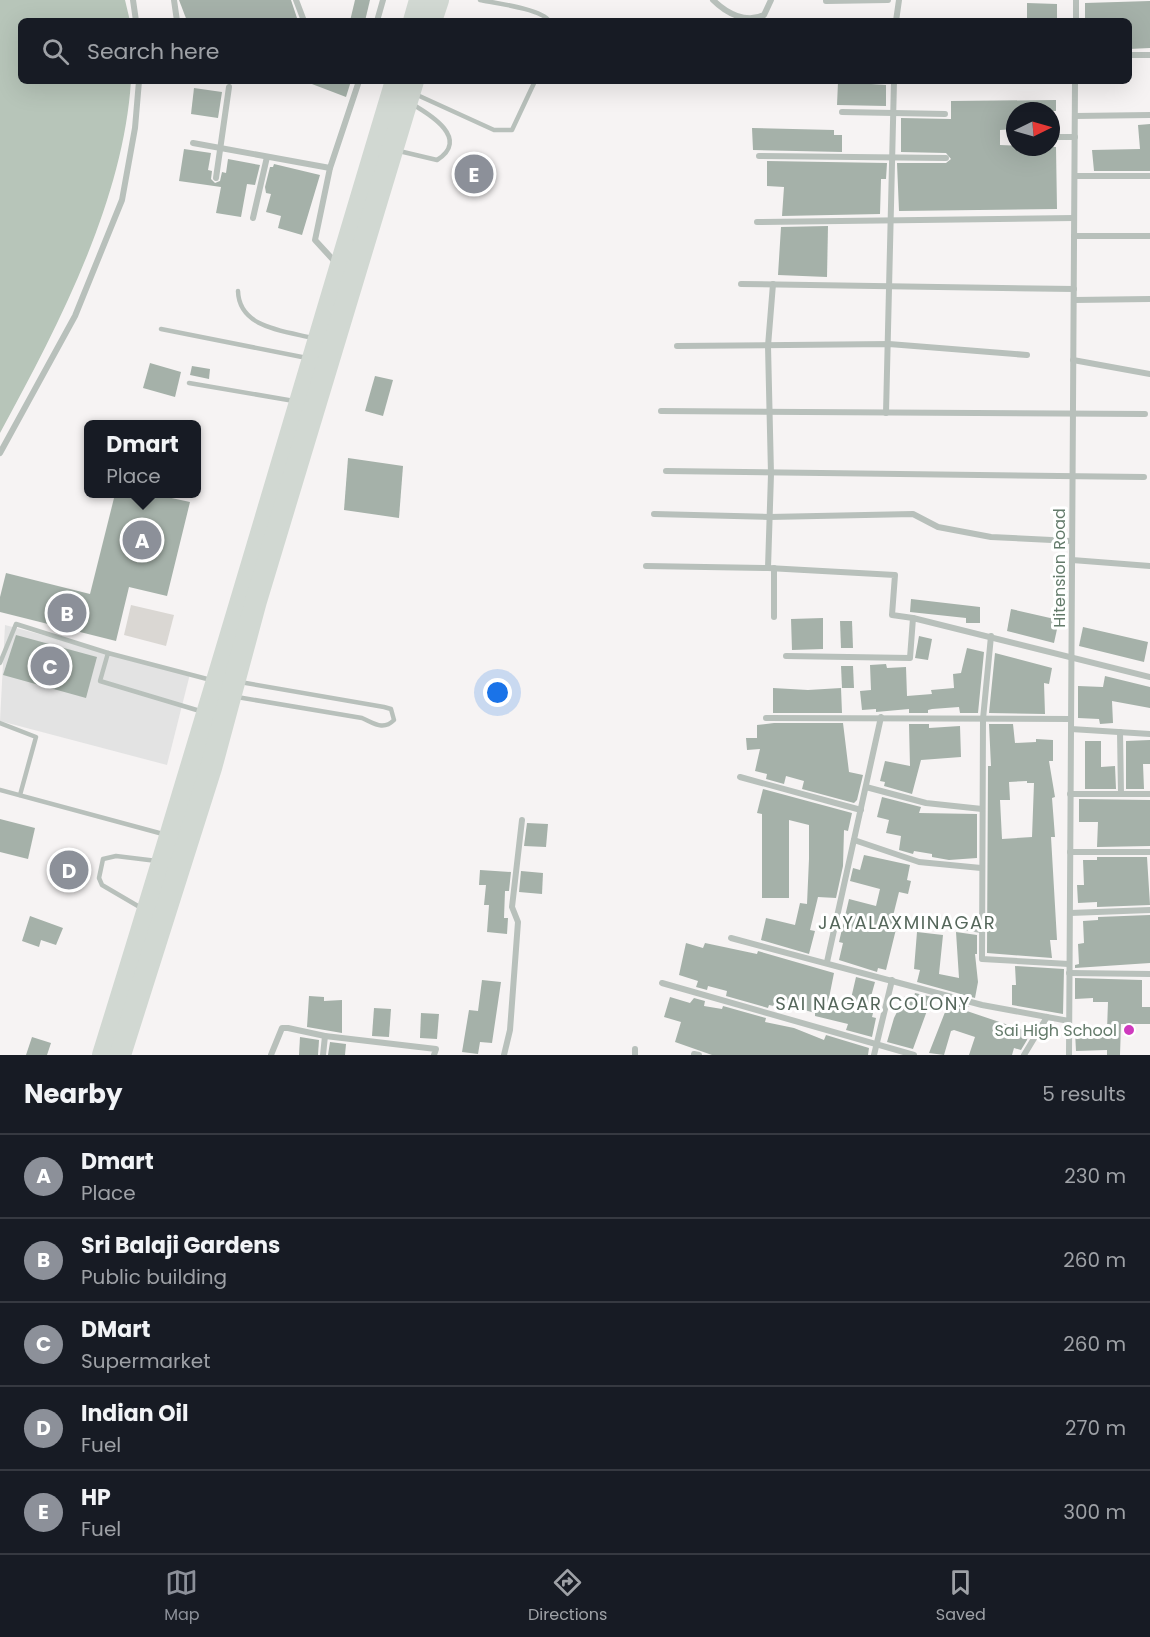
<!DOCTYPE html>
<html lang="en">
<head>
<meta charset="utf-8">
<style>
	body { margin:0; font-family:Poppins,sans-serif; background:#242831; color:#f1f3f6 }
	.compass { position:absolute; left:1006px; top:102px; width:54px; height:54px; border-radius:50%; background:#171b24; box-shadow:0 6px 24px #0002; rotate:85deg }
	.you { position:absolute; left:498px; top:693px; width:21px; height:21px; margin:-15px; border:4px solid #fff; border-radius:50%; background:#1a73e8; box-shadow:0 0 0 9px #1a73e833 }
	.badge { display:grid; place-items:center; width:39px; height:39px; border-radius:50%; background:#8c9099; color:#fff; font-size:20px; font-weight:700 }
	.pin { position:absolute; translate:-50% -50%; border:3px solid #fff; box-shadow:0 2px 6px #0006 }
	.popup { position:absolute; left:84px; top:420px; width:117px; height:78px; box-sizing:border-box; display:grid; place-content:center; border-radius:9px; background:#171b24; filter:drop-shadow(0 2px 4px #0005); font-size:20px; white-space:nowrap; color:#9ea1a6 }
	.popup b { font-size:22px; color:#f1f3f6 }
	.popup::after { content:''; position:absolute; left:50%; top:100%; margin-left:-12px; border:12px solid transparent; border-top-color:#171b24 }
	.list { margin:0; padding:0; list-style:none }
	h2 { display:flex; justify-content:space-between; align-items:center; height:78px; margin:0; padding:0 24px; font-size:26px }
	h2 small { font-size:20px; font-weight:400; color:#9ea1a6 }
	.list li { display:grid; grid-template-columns:39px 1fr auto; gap:18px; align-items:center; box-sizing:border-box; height:84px; padding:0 24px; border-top:2px solid #363941 }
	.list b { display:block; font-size:22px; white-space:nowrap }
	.list p { margin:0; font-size:20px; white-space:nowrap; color:#9ea1a6 }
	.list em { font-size:20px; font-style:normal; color:#9ea1a6 }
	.icon { flex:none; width:33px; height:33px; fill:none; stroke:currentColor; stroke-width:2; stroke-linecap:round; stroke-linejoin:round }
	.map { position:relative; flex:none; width:1150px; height:1055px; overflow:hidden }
	.search { position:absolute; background:#171b24; box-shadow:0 6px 24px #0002; left:18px; right:18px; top:18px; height:66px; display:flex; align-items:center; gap:15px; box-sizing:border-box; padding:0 21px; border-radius:9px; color:#9ea1a6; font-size:22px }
	.sheet { height:498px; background:#171b24 }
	nav { display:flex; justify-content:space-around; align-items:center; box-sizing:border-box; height:84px; border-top:2px solid #363941; background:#171b24; font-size:16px; color:#9ea1a6 }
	nav a { display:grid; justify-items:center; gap:3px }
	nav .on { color:#8c9099 }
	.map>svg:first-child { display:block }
</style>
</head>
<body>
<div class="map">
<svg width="1150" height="1055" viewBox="0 0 1150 1055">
	<rect width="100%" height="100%" fill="#f6f3f3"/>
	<polygon fill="#e3e3e3" points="5,625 190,674 167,765 0,721"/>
	<polygon fill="#dad7d3" points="131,605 174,615 166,646 124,635"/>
	<path fill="#b7c5b9" d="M0 0H125L130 21H21V81H131C123 203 57 328 0 433Z"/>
	<g fill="#a5b1a9" fill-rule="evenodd">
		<polygon points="179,0 291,0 298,21 187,21"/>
		<polygon points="355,0 370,0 365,21 350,21"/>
		<polygon points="1150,1 1150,48 1129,49 1129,21 1085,21 1085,3"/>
		<polygon points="1027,3 1057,4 1057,21 1027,21"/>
		<polygon points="304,81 351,81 346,97"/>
		<polygon points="871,81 871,84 886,85 886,106 837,105 838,82"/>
		<polygon points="194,88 222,92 218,118 191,114"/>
		<polygon points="1056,100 1056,111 1015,111 1015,129 1000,130 1000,145 1056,147 1057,209 899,211 897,163 946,163 951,159 946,153 901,152 901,118 951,119 951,101"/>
		<polygon points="1150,124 1150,171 1094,171 1092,150 1140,149 1138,125"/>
		<polygon points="752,128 834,130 834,135 842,135 842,152 753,150"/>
		<polygon points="184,149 211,153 208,170 212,171 211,179 215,183 220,181 222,172 226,173 228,159 260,165 255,185 247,184 241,217 216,213 221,187 179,181"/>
		<polygon points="767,161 887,163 886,179 881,179 880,214 782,216 784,187 767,186"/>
		<polygon points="274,164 320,175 302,235 278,228 281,216 266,212 271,194 266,193 265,187 270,167 273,167"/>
		<polygon points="828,226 827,277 778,275 781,227"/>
		<polygon points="150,363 181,372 175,397 143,388"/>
		<polygon points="192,366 210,369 209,379 190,375"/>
		<polygon points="375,376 393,380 383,416 365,411"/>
		<polygon points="348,458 403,466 399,518 344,510"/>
		<polygon points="115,494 153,494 190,502 167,596 129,587 116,641 0,612 0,597 6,573 90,594"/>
		<polygon points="911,599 980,607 980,623 966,623 966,618 910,612"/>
		<polygon points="1011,609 1059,620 1054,643 1007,631"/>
		<polygon points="823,618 823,649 792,650 791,619"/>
		<polygon points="840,621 852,621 853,648 841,648"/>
		<polygon points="1083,627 1148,642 1144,662 1079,646"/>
		<polygon points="16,635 97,657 86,698 3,675"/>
		<polygon points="919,636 932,639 928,660 915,658"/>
		<polygon points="967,648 984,652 978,713 960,713 959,707 932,709 928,710 928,713 909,713 909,709 876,712 876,709 862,710 860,691 871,690 870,665 886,664 887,668 906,667 907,696 932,694 931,690 954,688 953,674 961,673"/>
		<polygon points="995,653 1052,668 1049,684 1044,683 1045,714 989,713"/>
		<polygon points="841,666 853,666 854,688 842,688"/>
		<polygon points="1105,676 1150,687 1150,708 1112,701 1113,723 1100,724 1099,719 1078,718 1078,686 1103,687"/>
		<polygon points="773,688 808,690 841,688 842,713 773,713"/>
		<polygon points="774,723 843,723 849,772 863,775 857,800 854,803 802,789 804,781 786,776 784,784 766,779 767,774 755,771 760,749 747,750 746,738 757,738 757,725"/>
		<polygon points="909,724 929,724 929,728 960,726 961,757 921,760 912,794 884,786 885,782 880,781 885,761 910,766"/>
		<path d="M989 724H1013L1015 743 1036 742V739L1053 740V761H1049L1055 797 1052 798 1055 837H1051L1057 940H1050L1052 958 987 953 988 766H991ZM1027 781V783H1034L1032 837 1002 839 1000 800H1010L1009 782Z"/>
		<polygon points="1150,740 1150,764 1143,764 1144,789 1126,789 1126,741"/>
		<polygon points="1085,741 1101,741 1101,767 1115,766 1116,789 1085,789"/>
		<polygon points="763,789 852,813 848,831 844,830 843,866 836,898 818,897 810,930 815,931 809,954 761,940 766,918 795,925 800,903 807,904 809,859 809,825 789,820 789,898 762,898 762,814 757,813"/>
		<polygon points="882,797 921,807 919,813 977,814 977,858 949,860 932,857 932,854 914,851 913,854 899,850 901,836 886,833 889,820 877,817"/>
		<polygon points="1079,799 1150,800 1150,846 1097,847 1098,822 1079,822"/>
		<polygon points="0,819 35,828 28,859 0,852"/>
		<polygon points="527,823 548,824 546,847 524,846"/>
		<polygon points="864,855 910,865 907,880 911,881 908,894 899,892 893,916 899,917 886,970 878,968 877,972 839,960 843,943 839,942 849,899 876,906 880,889 850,881 853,868 860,870"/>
		<polygon points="1097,857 1147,857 1150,905 1097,907 1097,902 1078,903 1077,885 1084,885 1083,860 1097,860"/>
		<polygon points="480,870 511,872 509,891 505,891 504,918 508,918 507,934 487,932 489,905 484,905 486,885 479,885"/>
		<polygon points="521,871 543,873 542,894 519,892"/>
		<polygon points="1150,915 1150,963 1075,968 1075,965 1079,964 1078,944 1084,943 1083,921 1098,920 1098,917"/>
		<polygon points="30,916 63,928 56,945 41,940 39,947 22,941"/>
		<polygon points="917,932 943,935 939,974 959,978 956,932 977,935 977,954 975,954 978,982 975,998 917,982 920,970 914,969"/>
		<polygon points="686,943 703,948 705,943 757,954 758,951 834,973 829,998 850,1003 856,977 875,982 870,1000 876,1001 872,1017 876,1018 872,1037 846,1030 848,1024 815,1016 815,1013 801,1009 784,1005 783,1008 769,1005 768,1008 726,996 727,991 708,986 707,990 696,987 698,981 679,975"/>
		<polygon points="1015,966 1064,969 1063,1014 1012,1005 1012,985 1016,985"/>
		<polygon points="1075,978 1142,980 1142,1007 1150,1007 1150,1024 1121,1024 1120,1055 1107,1055 1107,1050 1076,1051 1075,1032 1107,1030 1108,1002 1093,1002 1093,998 1075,999"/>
		<polygon points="482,980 501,982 492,1043 480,1042 478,1054 462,1052 469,1010 478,1011"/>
		<polygon points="915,993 932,997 913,1049 887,1042 894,1018 905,996 913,999"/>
		<polygon points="309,996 324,997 324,1001 342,1000 342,1033 307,1027"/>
		<polygon points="670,997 690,1003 694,998 705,1001 704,1006 722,1009 723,1006 766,1018 765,1022 794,1028 824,1040 826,1035 869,1048 868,1055 712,1055 675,1042 681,1022 664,1017"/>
		<polygon points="949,1002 970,1007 955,1007 1029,1032 1027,1040 1021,1050 1014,1048 1012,1055 969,1055 975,1037 954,1030 951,1031 944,1055 929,1053"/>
		<polygon points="374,1008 391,1009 389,1037 372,1036"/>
		<polygon points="421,1013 439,1014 437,1039 420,1038"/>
		<polygon points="32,1037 51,1043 47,1055 26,1055"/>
		<polygon points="300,1037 319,1040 318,1055 299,1055"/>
		<polygon points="330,1042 346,1044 345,1055 328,1055"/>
	</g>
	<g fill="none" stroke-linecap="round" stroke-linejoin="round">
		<g stroke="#b8c0bb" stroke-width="4.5">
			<path d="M480 0C495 3 542 9 549 21"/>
			<polyline points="415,94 494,130 512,130 535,81"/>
			<path d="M399 151 437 160C470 139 431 115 412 104"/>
			<path d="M238 291C239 328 284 331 313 338"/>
			<polyline points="161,329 307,358"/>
			<polyline points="189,383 294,401"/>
			<polyline points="0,663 16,624 108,653"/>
			<path d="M237 697 362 718C374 723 383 731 394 720L391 709 384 707 240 682"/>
			<polyline points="200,711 100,681 108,653 211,680"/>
			<polyline points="0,723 36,737 20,795"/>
			<polyline points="0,790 163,834"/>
			<polyline points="143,909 102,885 99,878 103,859 116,856 157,861"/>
		</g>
		<g stroke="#b8c0bb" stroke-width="6">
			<polyline points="133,0 136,21"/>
			<polyline points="174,0 177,21"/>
			<polyline points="296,0 304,21"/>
			<path d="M713 0C726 13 746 24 764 15L771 0"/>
			<polyline points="826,1 888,0"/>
			<polyline points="377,21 383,0"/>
			<polyline points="896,21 899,0"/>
			<polyline points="1076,21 1076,0"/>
			<polyline points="1129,55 1150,55"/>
			<polyline points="842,112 945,114"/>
			<polyline points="1075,116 1150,115"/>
			<polyline points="1051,137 1075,137"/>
			<polyline points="193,143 330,168"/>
			<polyline points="759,156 946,158"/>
			<polyline points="1075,176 1150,176"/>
			<polyline points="216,178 229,87"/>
			<polyline points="253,218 267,157"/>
			<polyline points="757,222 1074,218"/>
			<polyline points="1074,236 1150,236"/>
			<polyline points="337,264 315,240 330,168 359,81"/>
			<polyline points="741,284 1074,289"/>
			<polyline points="1074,300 1150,299"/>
			<polyline points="677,346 889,344 1027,355"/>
			<polyline points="1073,360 1150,374"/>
			<polyline points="661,411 1145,414"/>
			<polyline points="886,413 894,81"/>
			<polyline points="0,453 75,316 122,200 135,128 139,81"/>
			<polyline points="666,471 1144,477"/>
			<polyline points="654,514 769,517 913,514 938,527 991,537 1072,541"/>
			<polyline points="1072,560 1150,566"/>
			<polyline points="646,566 768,568 895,575 892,615 913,618"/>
			<polyline points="768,568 771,474 768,346 773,284"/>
			<polyline points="774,617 774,568"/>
			<polyline points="991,636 983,719 982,959 1069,964"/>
			<polyline points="786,656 910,658 913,618 1150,677"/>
			<polyline points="766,718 1071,719"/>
			<polyline points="1071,729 1150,734"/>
			<polyline points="1120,732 1121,794"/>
			<polyline points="740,777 861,810"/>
			<polyline points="866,787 926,803 982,809"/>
			<polyline points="1070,794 1150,794"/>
			<polyline points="854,840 919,862 981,868"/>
			<polyline points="1070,852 1150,852"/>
			<polyline points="1070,913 1150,910"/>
			<polyline points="924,920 981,930"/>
			<polyline points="731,938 982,1005 1069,1021"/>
			<polyline points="827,962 881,717"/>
			<polyline points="1069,973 1150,974"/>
			<polyline points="662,983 914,1055"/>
			<polyline points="635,1049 635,1055"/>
			<polyline points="694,1054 699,1055"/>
			<polyline points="271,1055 282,1028 288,1028 325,1036 436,1049 434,1055"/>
			<polyline points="323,1055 325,1036"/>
			<polyline points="504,1055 510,1030 518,922 512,907 522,820"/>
			<polyline points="874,1055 892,980"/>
			<polyline points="1024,1055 1047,1017"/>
			<polyline points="1069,1055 1075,81"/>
		</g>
		<g stroke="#d1d8d2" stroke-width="22">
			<polyline points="414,21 420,0"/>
			<polyline points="431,21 438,0"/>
			<path d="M103 1055C204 731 298 406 396 81"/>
			<polyline points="120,1055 211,768 256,601 413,81"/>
		</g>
	</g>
	<circle fill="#cf3abe" stroke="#fff" stroke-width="2" cx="1129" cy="1030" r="6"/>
	<g text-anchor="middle" stroke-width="6" stroke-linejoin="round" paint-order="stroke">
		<g font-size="16" fill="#647b6b" stroke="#fff">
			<text transform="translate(1059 568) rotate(-90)" y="6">Hitension Road</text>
		</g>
		<g font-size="16" fill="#647b6b" stroke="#fff" text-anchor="end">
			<text x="1117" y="1036">Sai High School</text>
		</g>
		<g font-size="18" letter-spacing="1.5" fill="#55675b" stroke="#fff">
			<text x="907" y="929">JAYALAXMINAGAR</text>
			<text x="873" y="1010">SAI NAGAR COLONY</text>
		</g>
	</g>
</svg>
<svg class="compass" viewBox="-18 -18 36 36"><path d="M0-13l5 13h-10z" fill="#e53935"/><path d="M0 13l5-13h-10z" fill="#9ea1a6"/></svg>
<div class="you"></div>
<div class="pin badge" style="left:142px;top:540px">A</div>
<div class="popup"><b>Dmart</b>Place</div>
<div class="pin badge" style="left:67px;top:613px">B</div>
<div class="pin badge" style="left:50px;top:666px">C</div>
<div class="pin badge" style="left:69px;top:870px">D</div>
<div class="pin badge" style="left:474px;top:174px">E</div>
<div class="search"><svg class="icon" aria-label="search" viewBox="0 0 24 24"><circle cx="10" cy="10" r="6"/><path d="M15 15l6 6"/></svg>Search here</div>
</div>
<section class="sheet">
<h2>Nearby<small>5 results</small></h2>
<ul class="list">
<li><span class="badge">A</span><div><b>Dmart</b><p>Place</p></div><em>230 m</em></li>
<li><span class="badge">B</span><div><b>Sri Balaji Gardens</b><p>Public building</p></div><em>260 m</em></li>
<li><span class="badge">C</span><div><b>DMart</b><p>Supermarket</p></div><em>260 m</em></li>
<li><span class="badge">D</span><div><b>Indian Oil</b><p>Fuel</p></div><em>270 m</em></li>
<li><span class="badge">E</span><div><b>HP</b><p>Fuel</p></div><em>300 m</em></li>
</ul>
</section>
<nav>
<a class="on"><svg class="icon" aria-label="map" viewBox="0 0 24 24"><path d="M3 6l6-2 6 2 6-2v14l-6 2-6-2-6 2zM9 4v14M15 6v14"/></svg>Map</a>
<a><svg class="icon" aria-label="directions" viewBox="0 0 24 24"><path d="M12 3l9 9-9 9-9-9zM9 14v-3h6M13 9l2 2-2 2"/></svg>Directions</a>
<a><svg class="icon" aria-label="saved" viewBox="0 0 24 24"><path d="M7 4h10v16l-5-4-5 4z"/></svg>Saved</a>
</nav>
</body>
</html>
